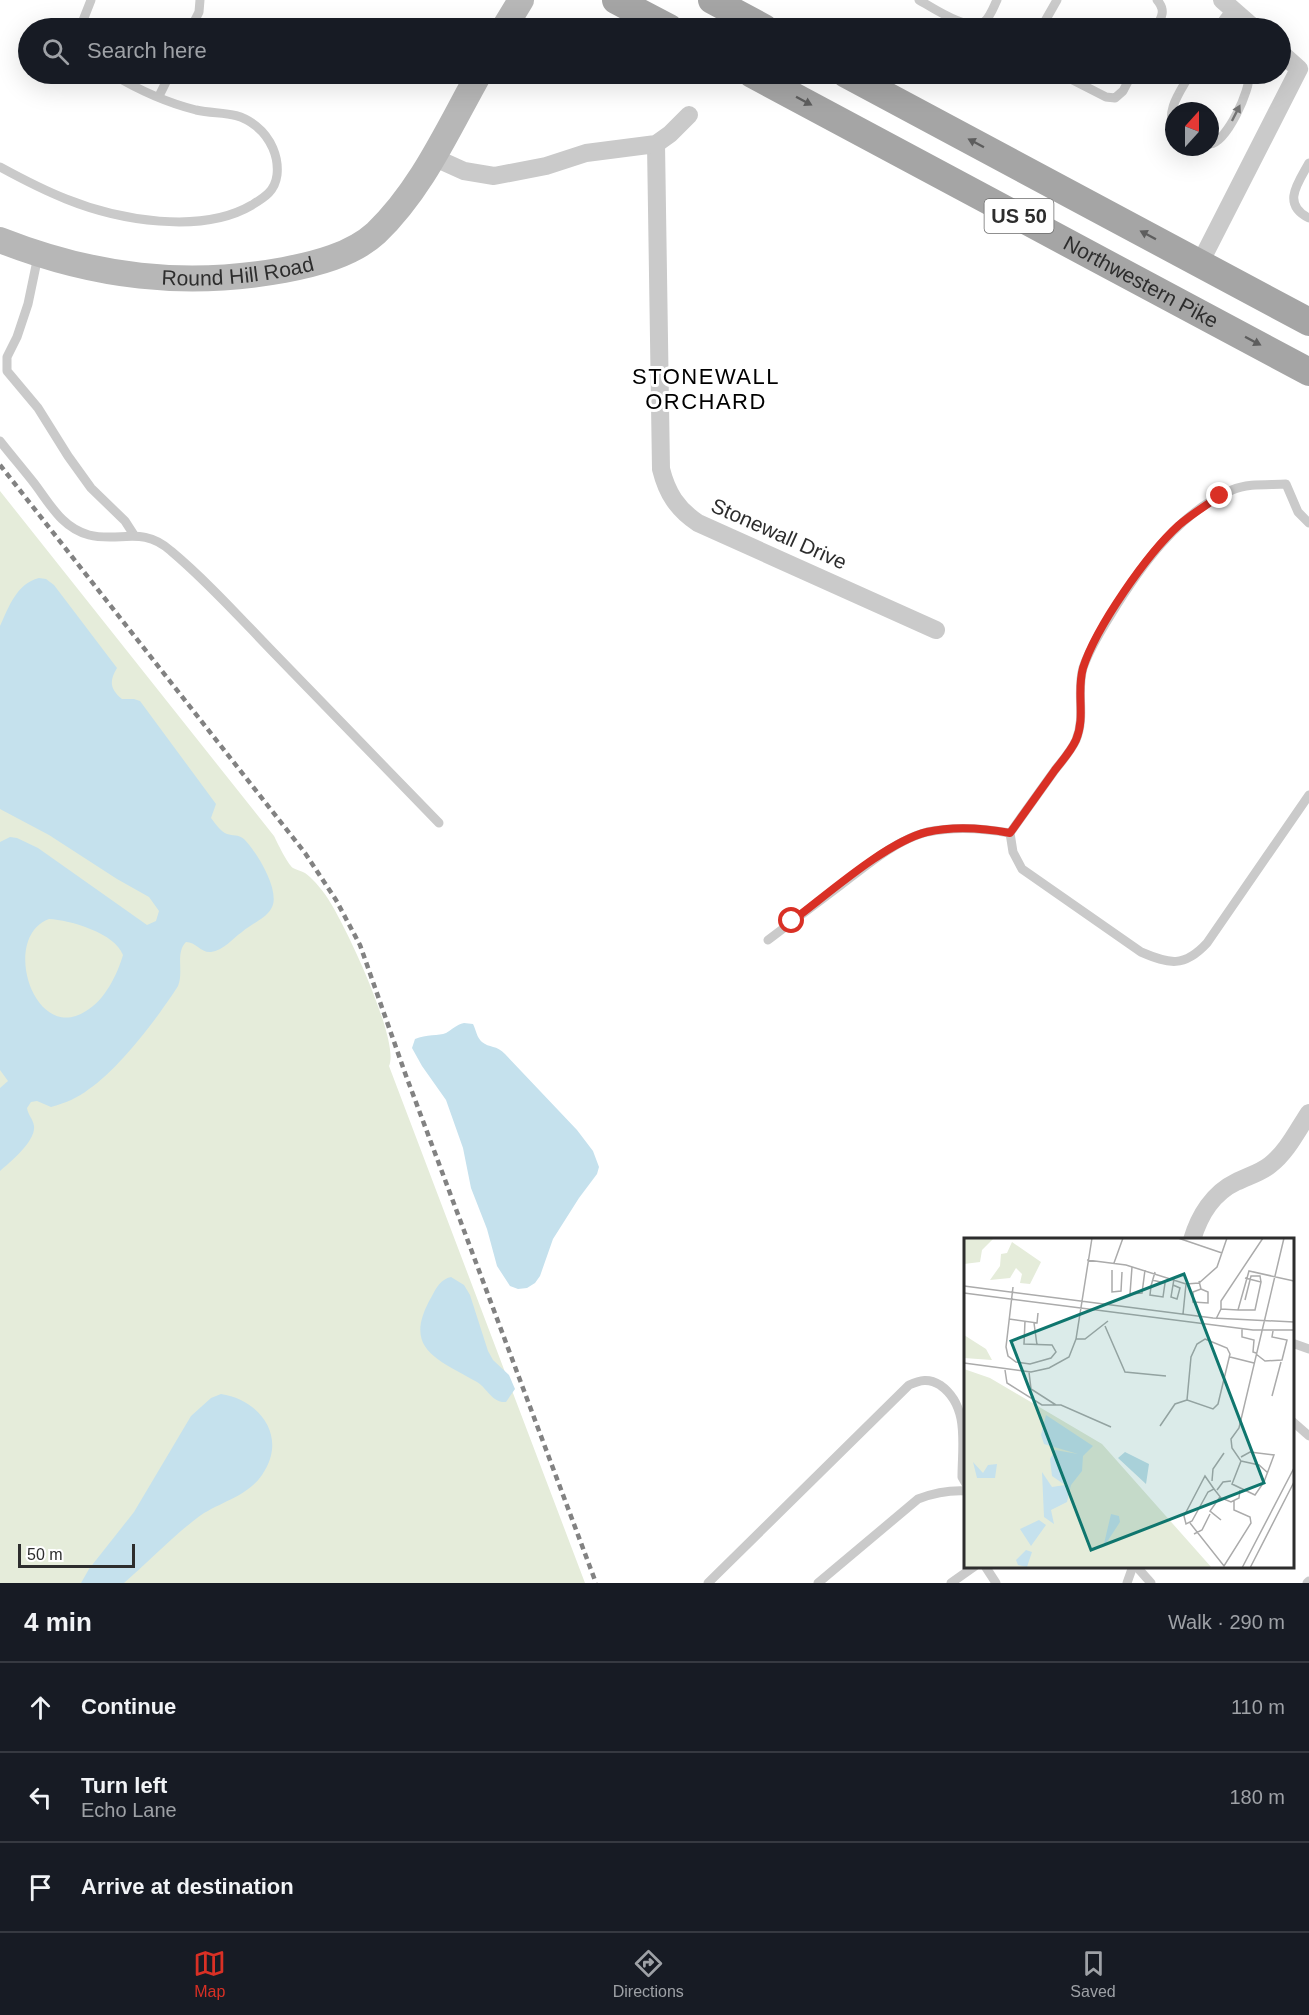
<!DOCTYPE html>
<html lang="en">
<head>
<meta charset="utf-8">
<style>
	body { margin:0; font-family:Arial,sans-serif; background:#20242c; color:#f1f3f6 }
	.compass { position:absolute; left:1165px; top:102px; width:54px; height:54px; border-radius:50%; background:#171b24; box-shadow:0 6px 24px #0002; rotate:21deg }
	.scale { position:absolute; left:18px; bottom:15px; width:117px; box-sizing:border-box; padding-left:6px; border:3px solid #2d2d2d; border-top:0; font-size:16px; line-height:21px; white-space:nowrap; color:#2d2d2d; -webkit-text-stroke:4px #fff; paint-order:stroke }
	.stop { position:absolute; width:18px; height:18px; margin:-14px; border:4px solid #d93025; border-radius:50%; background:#fff }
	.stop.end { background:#d93025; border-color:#fff; box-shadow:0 2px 6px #0008 }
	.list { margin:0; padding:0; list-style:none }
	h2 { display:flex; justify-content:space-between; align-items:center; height:78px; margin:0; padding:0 24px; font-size:26px }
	h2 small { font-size:20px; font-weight:400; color:#9ea1a6 }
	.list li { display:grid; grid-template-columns:39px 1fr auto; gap:18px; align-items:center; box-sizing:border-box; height:90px; padding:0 24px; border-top:2px solid #363941 }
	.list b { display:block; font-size:22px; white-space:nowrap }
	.list p { margin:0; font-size:20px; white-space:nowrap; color:#9ea1a6 }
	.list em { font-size:20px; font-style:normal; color:#9ea1a6 }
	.icon { flex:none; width:33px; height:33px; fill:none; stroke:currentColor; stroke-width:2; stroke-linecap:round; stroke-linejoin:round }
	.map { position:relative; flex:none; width:1309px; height:1583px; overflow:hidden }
	.search { position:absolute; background:#171b24; box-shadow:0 6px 24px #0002; left:18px; right:18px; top:18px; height:66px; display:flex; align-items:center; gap:15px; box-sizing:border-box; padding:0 21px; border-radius:33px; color:#9ea1a6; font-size:22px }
	.sheet { height:348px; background:#171b24 }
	nav { display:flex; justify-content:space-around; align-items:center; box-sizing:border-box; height:84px; border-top:2px solid #363941; background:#171b24; font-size:16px; color:#9ea1a6 }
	nav a { display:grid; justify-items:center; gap:3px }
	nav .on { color:#d93025 }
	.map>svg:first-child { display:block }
</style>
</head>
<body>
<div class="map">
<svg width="1309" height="1583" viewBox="0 0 1309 1583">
	<rect width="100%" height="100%" fill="#fff"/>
	<path fill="#e5ecda" d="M0 491 274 836C278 844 287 863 293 868 296 870 302 871 305 873 312 878 319 886 324 893 342 916 401 1042 389 1066L585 1583H0Z"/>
	<g fill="#c5e1ed" fill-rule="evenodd">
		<path d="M39 578 46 579 54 585 117 668C109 681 110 689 122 699H134L140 701 216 804 211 818C215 823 220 831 227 834 233 836 238 834 244 839 257 852 282 893 271 909 265 919 251 924 242 932 233 938 223 951 211 952 201 953 196 942 186 942 175 953 184 972 178 986 159 1016 119 1069 89 1089 78 1098 65 1103 51 1107L37 1101 31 1102 27 1108C28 1115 33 1119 34 1126 36 1141 10 1162 0 1171V1088L8 1081 0 1070V842L10 837 17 838 38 848 147 925 156 921 159 911 149 897 117 879 49 835 0 809V626C9 607 16 584 39 578ZM49 919C70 920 115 933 123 955 117 975 105 1000 86 1011 34 1045 0 937 49 919Z"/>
		<path d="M464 1023 473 1024C476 1030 477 1038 482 1042 489 1048 497 1045 505 1054L577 1130 593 1151 599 1167 597 1174 579 1198 553 1239 540 1276 535 1283 527 1288 518 1289 510 1286 497 1266 487 1229 471 1188 463 1148 446 1100 422 1066 412 1048 415 1039C426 1034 439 1036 446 1033 453 1029 456 1025 464 1023Z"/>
		<path d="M451 1277 464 1285 470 1295 488 1351 493 1360 509 1375 515 1389 506 1402C492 1403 488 1389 477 1382 437 1359 401 1349 432 1296 436 1288 441 1279 451 1277Z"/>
		<path d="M221 1394C261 1400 288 1438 262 1475 246 1498 218 1502 197 1518 171 1538 148 1562 124 1583H81L89 1569 134 1512 191 1416 211 1398Z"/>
	</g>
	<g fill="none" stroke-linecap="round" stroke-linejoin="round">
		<g stroke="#cacaca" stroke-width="9">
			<path d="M919 0C933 8 971 34 985 21 990 17 994 6 997 0"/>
			<polyline points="80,28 91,0"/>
			<polyline points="191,28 199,12 200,0"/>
			<polyline points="1041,28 1057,0"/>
			<path d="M1156 28C1162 17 1166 10 1157 0"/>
			<polyline points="1217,28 1231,9"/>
			<polyline points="1061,74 1106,97 1115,98 1123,91 1132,74"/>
			<polyline points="159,96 170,74"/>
			<path d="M1174 129C1165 110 1181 91 1190 74"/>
			<path d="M1210 144C1227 142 1251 89 1249 74"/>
			<path d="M1309 163C1298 183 1281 204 1309 218"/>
			<path d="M0 167C22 179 43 190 66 199 118 220 201 235 252 205 265 197 275 191 277 175 279 157 271 138 256 126 236 110 219 115 196 110 168 103 137 89 112 74"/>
			<polyline points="38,256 28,304 17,337 7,357 7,371 38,408 68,456 91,488 125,521 134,535"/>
			<path d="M0 441C11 455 23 469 34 483 50 504 62 528 89 535 120 543 142 525 171 551 208 582 241 619 274 653 329 710 384 766 439 823"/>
			<path d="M1010 833C1025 812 1040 791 1055 770 1062 761 1071 751 1076 740 1086 716 1076 693 1083 668 1089 650 1100 632 1110 616 1140 567 1178 513 1232 490 1248 483 1269 485 1286 484L1298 512 1309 523"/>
			<path d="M1010 833 1013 852 1022 869 1141 952C1169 964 1184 968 1207 943L1309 795"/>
			<path d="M768 940C792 922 817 903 841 885 867 865 896 840 927 832 955 826 983 828 1010 833"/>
			<polyline points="1292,1343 1309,1349"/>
			<polyline points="1292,1421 1309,1436"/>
			<polyline points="985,1566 996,1583"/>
			<polyline points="1136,1566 1151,1583"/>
			<path d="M708 1583 909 1385C920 1380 929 1378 940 1385 970 1406 962 1445 962 1477L966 1484"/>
			<path d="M818 1583 918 1499C934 1493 948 1490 966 1491"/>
			<polyline points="951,1583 975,1566"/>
			<polyline points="1127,1583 1133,1566"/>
			<polyline points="1307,1583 1309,1581"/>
		</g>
		<g stroke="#cacaca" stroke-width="18">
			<polyline points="1222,0 1254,28"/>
			<path d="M656 144 661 469C667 493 677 509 698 523L936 630"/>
			<polyline points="433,157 464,171 494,176 546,166 586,153 656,144 670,134 689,115"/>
			<polyline points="1200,263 1299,69 1280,52"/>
			<path d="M1192 1240C1199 1216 1213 1193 1236 1182 1248 1176 1260 1173 1270 1165 1287 1152 1297 1131 1309 1113"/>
		</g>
		<g stroke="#b7b7b7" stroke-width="26">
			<polyline points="504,28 521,0"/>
			<path id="s1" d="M0 240C94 277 185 288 284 270 315 264 352 255 376 233 422 189 448 129 479 74"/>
		</g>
		<g stroke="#a5a5a5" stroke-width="28">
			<polyline points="616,0 669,28"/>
			<polyline points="712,0 764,28"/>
			<path id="s2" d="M752 74 1309 372"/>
			<polyline points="846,74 1309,322"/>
		</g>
		<polyline stroke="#828282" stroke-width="4.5" stroke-dasharray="6 4.5" stroke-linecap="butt" points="0,465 305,853 336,900 360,945 405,1073 596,1583"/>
	</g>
	<defs><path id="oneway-solid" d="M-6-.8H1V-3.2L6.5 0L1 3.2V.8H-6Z" transform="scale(1.5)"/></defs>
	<g fill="#5d5d5d">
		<use href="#oneway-solid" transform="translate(804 101) rotate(28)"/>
		<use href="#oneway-solid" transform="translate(976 143) rotate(-152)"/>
		<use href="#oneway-solid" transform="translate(1148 235) rotate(-152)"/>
		<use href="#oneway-solid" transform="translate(1253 341) rotate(28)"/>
	</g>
	<use fill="#747474" href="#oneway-solid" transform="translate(1236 113) rotate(-63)"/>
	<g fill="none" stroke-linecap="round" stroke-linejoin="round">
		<path stroke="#d93025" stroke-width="8" d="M792 921C827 895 886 842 927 832 954 826 983 828 1010 833 1025 812 1040 791 1055 770 1062 761 1071 751 1076 740 1086 716 1076 693 1083 668 1096 627 1147 554 1179 525 1192 514 1206 505 1220 496"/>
	</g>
	<g text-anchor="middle" stroke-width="6" stroke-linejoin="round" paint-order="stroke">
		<rect fill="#fff" stroke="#6c6c6c" stroke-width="1.5" x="984.5" y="199" width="69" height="34" rx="4.5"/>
		<g font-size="20" font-weight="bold" fill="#2d2d2d">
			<text x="1019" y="223">US 50</text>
		</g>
		<g font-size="21" fill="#2d2d2d" stroke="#fff">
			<text dy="7" stroke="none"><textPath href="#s1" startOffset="243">Round Hill Road</textPath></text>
			<text dy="7" stroke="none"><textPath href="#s2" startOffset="441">Northwestern Pike</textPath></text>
			<text transform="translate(779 534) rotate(24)" y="7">Stonewall Drive</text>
		</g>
		<g font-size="22" letter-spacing="1.5" fill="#000" stroke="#fff">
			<text x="706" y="384">STONEWALL<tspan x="706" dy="25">ORCHARD</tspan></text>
		</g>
	</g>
	<g transform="translate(964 1238)">
		<rect width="330" height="330" fill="#fff"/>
		<path d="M0 0H30L18 12 16 24 0 26ZM48 4 77 24 66 46 56 45 58 36 52 30 46 40 26 42 36 28 37 16 43 15ZM0 97 22 111 28 122 0 120ZM0 131 26 140 138 206 248 330H0Z" fill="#e5ecda"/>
		<path d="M82 177 129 208 119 218 118 233 107 247 103 264 87 272 90 286 80 279 78 234 88 249 101 247 88 238 86 221 91 212 114 216 80 206 77 197ZM161 214 185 226 182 246 154 220ZM9 224 19 235 24 227 33 226 31 240H13ZM147 276 155 278 156 284 139 310ZM75 282 82 287 67 308 56 291ZM62 312 68 314 63 329 54 327 52 322Z" fill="#c5e1ed"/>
		<path fill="none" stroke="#ababab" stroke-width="1.5" d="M214 0 258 15M123 22 162 27 222 46 235 45 253 29 263 0M150 25 159 0M168 29 166 56 178 55 181 32M148 32V54L157 53 158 34M188 42 201 45 199 59 186 57 187 48 191 34M235 43 237 51 229 54V64L244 65V54L237 51M209 47 216 50 213 61 207 59 210 41M0 48 249 80 330 84M49 49 42 109 44 118 52 124 66 126 87 120 92 114 88 107 60 106 61 83M0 55 289 92H330M281 62 287 38H296L297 44M257 71V63L299 0M274 72H291L297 44 281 40M219 76 222 46M45 81 73 85 74 75M252 81 257 71 274 72 285 33 330 43M70 85 73 107M141 88 161 134 202 138M278 91V99L290 102 289 114 292 115M112 101H121L144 83M241 101 263 110 266 116 254 166 249 171 223 162 227 119 233 106ZM292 116 301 123 318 122 323 102 308 99 309 93M266 119 290 125M0 125 67 134 85 130 105 119 112 101 128 0M41 132 43 145 78 167H97L147 189M65 134 67 151 92 167M308 158 317 124M196 188 211 166 223 162M277 219 286 214 310 217 300 244 291 257 268 246 277 223 268 210 267 201 275 190 320 0M277 223 295 227 304 235M241 238 250 251 244 254 228 283 222 286 220 278ZM248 243 249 231 260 215M250 251 257 260 267 264 275 260 276 252M253 252 259 244 267 243M256 259 246 273 257 282M226 285 260 328 287 285 286 279 270 272V263M230 296 238 292 246 276M278 330 330 230M286 330 330 244"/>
		<path fill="#0f766e" fill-opacity="0.15" stroke="#0f766e" stroke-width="3" d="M220 36 300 245 127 312 47 103Z"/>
		<rect width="330" height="330" fill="none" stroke="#2d2d2d" stroke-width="3"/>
	</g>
</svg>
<svg class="compass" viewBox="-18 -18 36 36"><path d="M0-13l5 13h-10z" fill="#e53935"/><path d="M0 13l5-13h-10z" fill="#9ea1a6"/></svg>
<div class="scale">50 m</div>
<div class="stop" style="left:792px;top:921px"></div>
<div class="stop end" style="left:1220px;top:496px"></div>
<div class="search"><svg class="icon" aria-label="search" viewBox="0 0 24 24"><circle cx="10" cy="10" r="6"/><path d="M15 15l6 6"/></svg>Search here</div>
</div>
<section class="sheet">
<h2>4 min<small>Walk · 290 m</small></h2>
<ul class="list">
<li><svg class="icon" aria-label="ahead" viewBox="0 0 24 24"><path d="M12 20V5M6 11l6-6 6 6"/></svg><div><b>Continue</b></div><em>110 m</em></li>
<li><svg class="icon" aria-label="left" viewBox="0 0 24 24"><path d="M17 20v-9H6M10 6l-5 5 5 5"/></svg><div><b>Turn left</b><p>Echo Lane</p></div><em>180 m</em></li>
<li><svg class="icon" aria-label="arrive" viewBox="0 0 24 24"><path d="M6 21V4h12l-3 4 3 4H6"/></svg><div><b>Arrive at destination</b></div></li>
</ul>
</section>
<nav>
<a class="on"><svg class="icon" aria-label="map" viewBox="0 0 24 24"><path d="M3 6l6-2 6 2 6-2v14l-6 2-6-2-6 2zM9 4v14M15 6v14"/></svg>Map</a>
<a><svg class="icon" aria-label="directions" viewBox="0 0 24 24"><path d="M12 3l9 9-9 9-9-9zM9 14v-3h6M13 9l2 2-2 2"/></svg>Directions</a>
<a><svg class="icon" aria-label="saved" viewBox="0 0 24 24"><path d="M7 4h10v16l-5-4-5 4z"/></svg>Saved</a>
</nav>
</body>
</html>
